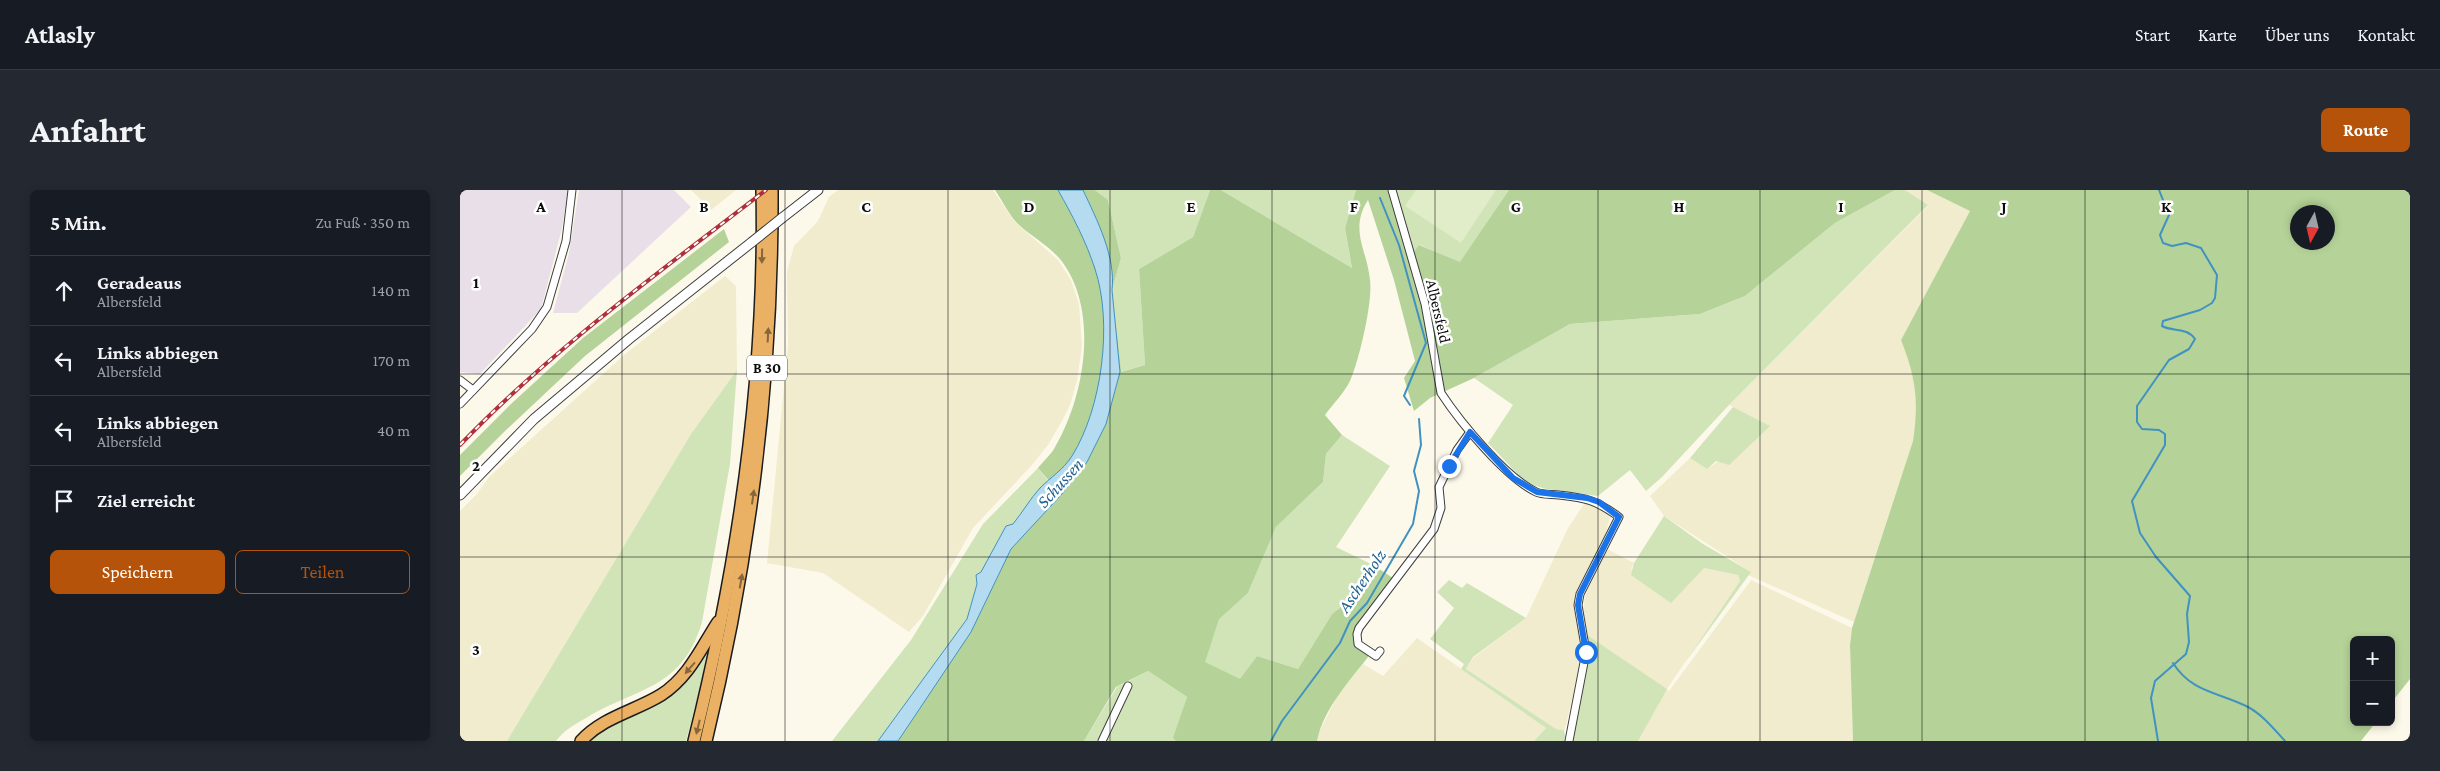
<!DOCTYPE html>
<html lang="de">
<head>
<meta charset="utf-8">
<style>
	body { margin:0; font-family:"Crimson Pro",serif; background:#242831; color:#f1f3f6 }
	.controls { position:absolute; right:15px; bottom:15px; display:grid; overflow:hidden; border-radius:8px; box-shadow:0 2px 8px #0003 }
	.controls button { width:45px; height:45px; display:grid; place-items:center; padding:0; border:0; border-bottom:1px solid #363941; background:#171b24; color:#f1f3f6; font:25px sans-serif }
	.compass { position:absolute; left:1830px; top:15px; width:45px; height:45px; border-radius:50%; background:#171b24; box-shadow:0 2px 8px #0003; rotate:188deg }
	.stop { position:absolute; width:15px; height:15px; margin:-11px; border:4px solid #1a73e8; border-radius:50%; background:#fff }
	.stop.end { background:#1a73e8; border-color:#fff; box-shadow:0 1px 5px #0008 }
	.list { margin:0; padding:0; list-style:none }
	h2 { display:flex; justify-content:space-between; align-items:center; height:65px; margin:0; padding:0 20px; font-size:21px }
	h2 small { font-size:16px; font-weight:400; color:#9ea1a6 }
	.list li { display:grid; grid-template-columns:32px 1fr auto; gap:15px; align-items:center; box-sizing:border-box; height:70px; padding:0 20px; border-top:1px solid #363941 }
	.list b { display:block; font-size:19px; white-space:nowrap }
	.list p { margin:0; font-size:16px; white-space:nowrap; color:#9ea1a6 }
	.list em { font-size:16px; font-style:normal; color:#9ea1a6 }
	.actions { display:flex; gap:10px; padding:15px 20px }
	.actions a { flex:1; padding:11px 0; border:1px solid #b45309; border-radius:8px; text-align:center; font-size:18px; color:#b45309 }
	.actions .main { background:#b45309; color:#fff }
	.icon { flex:none; width:28px; height:28px; fill:none; stroke:currentColor; stroke-width:2; stroke-linecap:round; stroke-linejoin:round }
	.map { position:relative; flex:none; width:1950px; height:551px; overflow:hidden; border-radius:8px }
	header { display:flex; align-items:center; gap:30px; box-sizing:border-box; height:70px; padding:0 25px; background:#171b24; border-bottom:1px solid #363941 }
	header strong { font-size:24px }
	nav { display:flex; gap:28px; margin-inline-start:auto; font-size:18px }
	.intro { display:flex; align-items:center; justify-content:space-between; box-sizing:border-box; height:120px; padding:0 30px }
	h1 { margin:0; font-size:35px }
	.button { padding:12px 22px; border-radius:8px; background:#b45309; color:#fff; font-size:18px; font-weight:700 }
	main { display:flex; gap:30px; padding:0 30px }
	aside { flex:1; background:#171b24; border-radius:8px; box-shadow:0 2px 8px #0003 }
	.map>svg:first-child { display:block }
</style>
</head>
<body>
<header>
<strong>Atlasly</strong>
<nav><a>Start</a><a>Karte</a><a>Über uns</a><a>Kontakt</a></nav>
</header>
<div class="intro"><h1>Anfahrt</h1><a class="button">Route</a></div>
<main>
<aside>
<h2>5 Min.<small>Zu Fuß · 350 m</small></h2>
<ul class="list">
<li><svg class="icon" aria-label="ahead" viewBox="0 0 24 24"><path d="M12 20V5M6 11l6-6 6 6"/></svg><div><b>Geradeaus</b><p>Albersfeld</p></div><em>140 m</em></li>
<li><svg class="icon" aria-label="left" viewBox="0 0 24 24"><path d="M17 20v-9H6M10 6l-5 5 5 5"/></svg><div><b>Links abbiegen</b><p>Albersfeld</p></div><em>170 m</em></li>
<li><svg class="icon" aria-label="left" viewBox="0 0 24 24"><path d="M17 20v-9H6M10 6l-5 5 5 5"/></svg><div><b>Links abbiegen</b><p>Albersfeld</p></div><em>40 m</em></li>
<li><svg class="icon" aria-label="arrive" viewBox="0 0 24 24"><path d="M6 21V4h12l-3 4 3 4H6"/></svg><div><b>Ziel erreicht</b></div></li>
</ul>
<div class="actions"><a class="main">Speichern</a><a>Teilen</a></div>
</aside>
<div class="map">
<svg width="1950" height="551" viewBox="0 0 1950 551">
	<rect width="100%" height="100%" fill="#fdf9ea"/>
	<g fill="#e8dfe9">
		<polygon points="0,0 108,0 102,38 81,119 20,184 0,182"/>
		<polygon points="119,0 214,0 231,17 117,123 93,123 109,63"/>
	</g>
	<g fill="#f0eccd">
		<polygon points="231,0 276,0 251,20"/>
		<polygon points="378,0 533,0 554,31 598,70 611,90 619,114 622,156 617,191 610,215 603,229 588,255 571,276 513,338 463,426 449,442 363,383 307,373 328,155 327,82 334,56 358,31 369,7"/>
		<polygon points="1445,0 1467,0 1510,21 1441,150 1453,180 1457,222 1453,251 1394,432 1288,385 1291,382 1204,326 1190,306 1230,268 1247,279 1310,236 1269,215 1468,16"/>
		<polygon points="265,86 276,96 277,180 231,244 47,551 0,551 0,321 17,304 29,287 164,165"/>
		<polygon points="1126,311 1139,316 1150,326 1143,357 1117,404 1123,462 1106,535 1104,540 1096,539 1006,479 1013,468 1066,428 1108,338"/>
		<polygon points="1147,359 1174,373 1171,379 1244,378 1278,385 1280,391 1207,499 1209,501 1291,390 1392,438 1390,455 1393,551 1178,551 1206,499 1127,445 1123,422 1125,406"/>
		<polygon points="957,448 1086,538 1074,551 857,551 859,542 878,505 903,474 923,486"/>
	</g>
	<g fill="#d0e4b8">
		<polygon points="635,0 750,0 733,47 679,79 685,175 660,182 652,100 661,68 648,10"/>
		<polygon points="761,0 896,0 885,38 892,78"/>
		<polygon points="933,0 1049,0 1001,73 960,55 951,66"/>
		<polygon points="1435,0 1445,0 1468,15 1269,215 1202,287 1186,301 1170,280 1138,306 1086,299 1066,293 1028,253 1053,215 1014,188 1110,134 1240,124 1285,106 1375,33"/>
		<path d="M277 180 270 274 242 432C222 500 177 497 126 528 114 535 104 540 96 551H47L231 244Z"/>
		<polygon points="1273,217 1310,236 1269,275 1256,271 1247,279 1230,268"/>
		<polygon points="882,245 930,276 876,357 913,375 890,410 872,424 838,479 797,466 780,490 744,472 759,428 788,403 816,337 863,292 866,264"/>
		<polygon points="578,278 589,292 581,298 553,335 546,336 521,383 516,386 517,394 507,429 418,551 372,551 451,450 523,334"/>
		<polygon points="1204,326 1243,354 1291,382 1224,474 1280,391 1278,385 1244,378 1211,413 1171,385 1174,373"/>
		<polygon points="989,390 1002,398 1007,393 1066,428 1013,467 1006,479 1096,539 1104,540 1106,551 1074,551 1086,538 1001,479 1004,474 970,449 994,418 977,402"/>
		<path d="M1127 445 1207 499 1178 551H1111C1112 515 1132 482 1127 445Z"/>
		<polygon points="247,462 241,494 226,551 129,551 175,522 212,505 233,484"/>
		<polygon points="688,481 727,507 714,548 716,551 624,551 657,497"/>
	</g>
	<g fill="#b5d398" fill-rule="evenodd">
		<path d="M535 0H635L648 10 661 68 652 100 661 182 685 175 679 79 733 47 750 0H761L892 78 885 38 896 0H932L951 66 959 55 1000 72 1049 0H1435L1375 33 1285 106 1240 124 1110 134 1014 188 970 208 954 221 944 188 955 171 934 90 908 10C889 40 907 59 910 90 913 112 899 171 890 191 884 203 873 214 865 225L882 245 866 264 863 292 816 337 788 403 759 429 745 472 780 489 797 466 838 479 872 424 890 410 913 375 936 390 899 438 897 450 911 463C891 490 864 517 857 551H716L713 548 727 507 688 481 656 497 624 551H438L511 442 551 359 601 305 578 278C583 271 591 265 595 257 625 206 640 119 600 69 588 55 569 45 556 32 548 23 542 10 535 0Z"/>
		<path d="M1467 0H1950V489L1931 513V450H1894V532H1916L1901 551H1393L1390 455 1392 438 1453 251C1459 211 1456 188 1441 150L1510 21ZM1838 22H1868V52H1838Z"/>
		<polygon points="264,39 269,52 125,166 46,240 0,286 0,265 52,213 123,148"/>
	</g>
	<polygon fill="#e1ecc9" points="956,0 1036,0 1001,53 945,16"/>
	<path fill="#b4dbf0" stroke="#4192c0" d="M598 0H623C637 30 656 67 652 100L660 182 646 234 627 272 601 305 551 359 511 442 438 551H418L507 429 517 394 516 385 521 382 546 336 553 334C562 323 570 309 580 298 591 287 603 280 612 266 642 218 653 133 635 79 626 51 612 25 598 0Z"/>
	<g fill="none" stroke-linecap="round" stroke-linejoin="round">
		<g stroke="#4192c0" stroke-width="2">
			<polyline points="920,8 939,55 966,153 944,206 950,215"/>
			<path d="M1713 473C1732 503 1759 502 1788 517 1803 525 1814 539 1825 551"/>
			<polyline points="811,551 822,531 880,453 890,431 907,413 953,334 959,301 954,281 961,255 959,229"/>
			<path d="M1698 551 1691 508 1695 491 1726 464 1729 452 1727 424 1730 406 1696 367 1680 343 1672 311 1705 255V244L1699 240 1682 239 1677 232V216L1709 170 1729 159 1735 149C1727 137 1713 142 1702 136L1703 131 1740 120 1752 113 1755 108 1757 85 1741 58 1726 53 1712 56 1703 53 1700 45 1709 25 1699 0"/>
		</g>
		<defs>
			<g id="minor">
				<path d="M932 0 965 114 981 203C1000 232 1045 287 1076 302 1082 305 1092 304 1099 305 1126 308 1136 310 1159 327L1120 404 1118 415 1126 462 1109 551"/>
				<polyline points="0,190 13,200"/>
				<polyline points="0,214 72,139 87,117 106,51 112,0"/>
				<polyline points="920,461 916,466 898,454 897,444 899,438 974,339 981,318 979,297 997,260 1010,242"/>
				<polyline points="642,551 668,496"/>
			</g>
			<g id="tertiary">
				<polyline points="322,28 358,0"/>
				<polyline points="0,305 74,229 169,149 292,52"/>
			</g>
			<g id="trunk">
				<path d="M121 551C143 527 175 521 201 505 229 487 241 458 258 432"/>
				<path d="M234 551C279 370 306 187 302 0"/>
				<path d="M246 551C290 370 313 187 312 0"/>
			</g>
		</defs>
		<use href="#minor" stroke="#3e3e3e" stroke-width="9"/>
		<use href="#tertiary" stroke="#3e3e3e" stroke-width="11"/>
		<use href="#trunk" stroke="#1c1c1c" stroke-width="14"/>
		<use href="#minor" stroke="#fff" stroke-width="7"/>
		<use href="#tertiary" stroke="#fff" stroke-width="9"/>
		<use href="#trunk" stroke="#eab064" stroke-width="11"/>
		<defs>
			<path id="rail" d="M0 255C92 159 201 81 306 0"/>
		</defs>
		<use href="#rail" stroke="#ad303a" stroke-width="4"/>
		<use href="#rail" stroke="#fff" stroke-width="2" stroke-dasharray="5.5" stroke-linecap="butt"/>
		<defs>
			<polyline id="tertiary-bridge" points="292,52 322,28"/>
		</defs>
		<use href="#tertiary-bridge" stroke="#3e3e3e" stroke-width="11" stroke-linecap="butt"/>
		<use href="#tertiary-bridge" stroke="#fff" stroke-width="9"/>
	</g>
	<defs><path id="oneway-solid" d="M-6-.8H1V-3.2L6.5 0L1 3.2V.8H-6Z" transform="scale(1.25)"/></defs>
	<g fill="#86663c">
		<use href="#oneway-solid" transform="translate(302 66) rotate(91)"/>
		<use href="#oneway-solid" transform="translate(308 145) rotate(-87)"/>
		<use href="#oneway-solid" transform="translate(293 307) rotate(-82)"/>
		<use href="#oneway-solid" transform="translate(281 391) rotate(-80)"/>
		<use href="#oneway-solid" transform="translate(230 478) rotate(131)"/>
		<use href="#oneway-solid" transform="translate(238 537) rotate(104)"/>
	</g>
	<g fill="none" stroke-linecap="round" stroke-linejoin="round">
		<polyline stroke="#1a73e8" stroke-width="6" points="989,276 1010,242 1053,288 1077,302 1127,308 1139,312 1159,327 1120,404 1118,415 1126,462"/>
	</g>
	<path fill="none" stroke="#0b0b0b" stroke-width="1" stroke-opacity="0.55" d="M162 0V551M325 0V551M488 0V551M650 0V551M812 0V551M975 0V551M1138 0V551M1300 0V551M1462 0V551M1625 0V551M1788 0V551M0 184H1950M0 367H1950"/>
	<g text-anchor="middle" stroke-width="5" stroke-linejoin="round" paint-order="stroke">
		<rect fill="#fff" stroke="#545454" stroke-width="1" x="287" y="165.5" width="40" height="25" rx="4"/>
		<g font-size="15" font-weight="bold" fill="#0b0b0b">
			<text x="307" y="183">B 30</text>
		</g>
		<g font-size="16" fill="#0b0b0b" stroke="#fff">
			<text transform="translate(979 121) rotate(77)" y="6">Albersfeld</text>
		</g>
		<g font-size="18" font-style="italic" fill="#206390" stroke="#fff">
			<text transform="translate(600 293) rotate(-48)" y="6">Schussen</text>
			<text transform="translate(902 391) rotate(-56)" y="6">Ascherholz</text>
		</g>
	</g>
	<g font-size="16" text-anchor="middle" font-weight="bold" fill="#0b0b0b" stroke="#fff" stroke-width="5" stroke-linejoin="round" paint-order="stroke">
		<text x="81" y="22">A</text>
		<text x="244" y="22">B</text>
		<text x="406" y="22">C</text>
		<text x="569" y="22">D</text>
		<text x="731" y="22">E</text>
		<text x="894" y="22">F</text>
		<text x="1056" y="22">G</text>
		<text x="1219" y="22">H</text>
		<text x="1381" y="22">I</text>
		<text x="1544" y="22">J</text>
		<text x="1706" y="22">K</text>
		<text x="16" y="98">1</text>
		<text x="16" y="281">2</text>
		<text x="16" y="465">3</text>
	</g>
</svg>
<div class="controls">
<button>+</button>
<button>−</button>
</div>
<svg class="compass" viewBox="-18 -18 36 36"><path d="M0-13l5 13h-10z" fill="#e53935"/><path d="M0 13l5-13h-10z" fill="#9ea1a6"/></svg>
<div class="stop" style="left:1126px;top:462px"></div>
<div class="stop end" style="left:989px;top:276px"></div>
</div>
</main>
</body>
</html>
